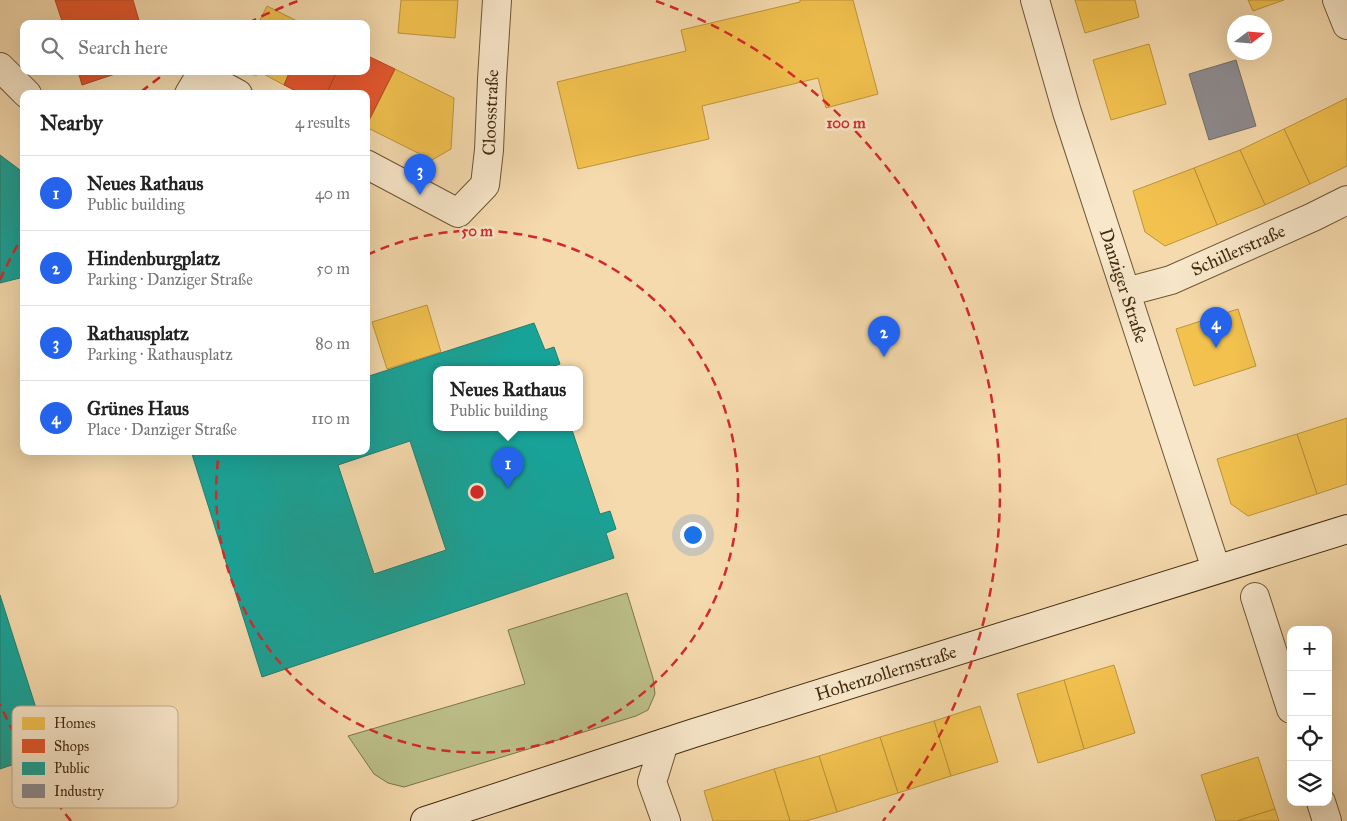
<!DOCTYPE html>
<html lang="en">
<head>
<meta charset="utf-8">
<style>
	body { margin:0; font-family:"IM FELL Great Primer",serif; background:#f6f6f6; color:#222 }
	.controls { position:absolute; right:15px; bottom:15px; display:grid; overflow:hidden; border-radius:10px; box-shadow:0 5px 20px #0002 }
	.controls button { width:45px; height:45px; display:grid; place-items:center; padding:0; border:0; border-bottom:1px solid #e0e0e0; background:#fff; color:#222; font:25px sans-serif }
	.compass { position:absolute; left:1227px; top:15px; width:45px; height:45px; border-radius:50%; background:#fff; box-shadow:0 5px 20px #0002; rotate:74deg }
	.you { position:absolute; left:692px; top:534px; width:18px; height:18px; margin:-12px; border:4px solid #fff; border-radius:50%; background:#1a73e8; box-shadow:0 0 0 8px #1a73e833 }
	.badge { display:grid; place-items:center; width:32px; height:32px; border-radius:50%; background:#2563eb; color:#fff; font-size:16px; font-weight:700 }
	.pin { position:absolute; translate:-50% -41px; filter:drop-shadow(0 1px 2px #0008) }
	.pin::after { content:''; position:absolute; top:26px; width:18px; height:15px; background:inherit; clip-path:polygon(0 0,100% 0,50% 100%) }
	.popup { position:absolute; left:433px; top:366px; width:150px; height:65px; box-sizing:border-box; display:grid; place-content:center; border-radius:10px; background:#fff; filter:drop-shadow(0 1px 4px #0005); font-size:16px; white-space:nowrap; color:#767676 }
	.popup b { font-size:19px; color:#222 }
	.popup::after { content:''; position:absolute; left:50%; top:100%; margin-left:-10px; border:10px solid transparent; border-top-color:#fff }
	.list { margin:0; padding:0; list-style:none }
	h2 { display:flex; justify-content:space-between; align-items:center; height:65px; margin:0; padding:0 20px; font-size:21px }
	h2 small { font-size:16px; font-weight:400; color:#767676 }
	.list li { display:grid; grid-template-columns:32px 1fr auto; gap:15px; align-items:center; box-sizing:border-box; height:75px; padding:0 20px; border-top:1px solid #e0e0e0 }
	.list b { display:block; font-size:19px; white-space:nowrap }
	.list p { margin:0; font-size:16px; white-space:nowrap; color:#767676 }
	.list em { font-size:16px; font-style:normal; color:#767676 }
	.icon { flex:none; width:28px; height:28px; fill:none; stroke:currentColor; stroke-width:2; stroke-linecap:round; stroke-linejoin:round }
	.map { position:relative; flex:none; width:1347px; height:821px; overflow:hidden }
	.search { position:absolute; background:#fff; box-shadow:0 5px 20px #0002; left:20px; top:20px; width:350px; height:55px; display:flex; align-items:center; gap:12px; box-sizing:border-box; padding:0 18px; border-radius:10px; color:#767676; font-size:19px }
	.panel { position:absolute; background:#fff; box-shadow:0 5px 20px #0002; left:20px; top:90px; width:350px; height:365px; border-radius:10px }
	.map>svg:first-child { display:block }
</style>
</head>
<body>
<div class="map">
<svg width="1347" height="821" viewBox="0 0 1347 821">
	<rect width="100%" height="100%" fill="#f5daad"/>
	<filter id="stains"><feTurbulence type="fractalNoise" baseFrequency=".004" numOctaves="4"/><feColorMatrix values="0 0 0 0 .2 0 0 0 0 .09 0 0 0 0 .02 0 0 0 .5 -.17"/></filter>
	<radialGradient id="worn" r=".72"><stop offset=".6" stop-color="#630" stop-opacity="0"/><stop offset="1" stop-color="#630" stop-opacity=".3"/></radialGradient>
	<polygon fill="#bcbf89" stroke="#7e744b" points="627,593 653,678 655,694 648,710 636,716 404,787 388,783 374,774 348,736 525,684 508,630"/>
	<g fill="#f2c14e" stroke="#bd943a">
		<polygon points="401,0 458,0 455,38 398,33"/>
		<polygon points="800,0 853,0 878,94 826,108 818,78 702,106 709,139 578,169 557,82 686,51 681,30 800,2"/>
		<polygon points="1075,0 1135,0 1139,17 1085,33"/>
		<polygon points="1248,0 1284,0 1253,11"/>
		<polygon points="267,6 303,24 258,24"/>
		<polygon points="1149,44 1166,104 1111,120 1093,60"/>
		<polygon points="395,69 454,98 451,149 432,160 366,127"/>
		<polygon points="250,71 290,71 284,85 260,72 257,75 253,75"/>
		<polygon points="1347,98 1347,166 1310,184 1284,129"/>
		<polygon points="1284,129 1310,184 1265,205 1240,150"/>
		<polygon points="1240,150 1265,205 1217,225 1194,168"/>
		<polygon points="1194,168 1217,225 1165,246 1145,232 1133,191"/>
		<polygon points="427,305 441,352 387,369 372,322"/>
		<polygon points="1238,309 1256,366 1194,386 1176,329"/>
		<polygon points="1347,418 1347,484 1317,494 1297,434"/>
		<polygon points="1297,434 1317,494 1248,516 1231,504 1217,459"/>
		<polygon points="1114,665 1135,733 1084,749 1064,680"/>
		<polygon points="1064,680 1084,749 1038,763 1017,694"/>
		<polygon points="980,706 998,762 951,776 934,721"/>
		<polygon points="934,721 951,776 898,793 880,737"/>
		<polygon points="880,737 898,793 837,812 819,756"/>
		<polygon points="819,756 837,812 806,821 790,821 774,769"/>
		<polygon points="1258,757 1275,809 1237,821 1216,821 1201,775"/>
		<polygon points="774,769 790,821 713,821 704,791"/>
		<polygon points="1275,809 1279,821 1237,821"/>
	</g>
	<g fill="#e4572e" stroke="#b34a24">
		<polygon points="55,0 133,0 140,24 63,24"/>
		<polygon points="366,55 395,69 366,126 366,94 326,94 337,71 366,71"/>
		<polygon points="78,71 124,71 82,85"/>
		<polygon points="290,71 337,71 326,94 302,94 284,85"/>
	</g>
	<g fill="#17a398" stroke="#247f6e" fill-rule="evenodd">
		<polygon points="0,155 24,173 24,277 0,283"/>
		<path d="M534 323 545 350 554 347 560 364 551 367 552 369H437V427H571L600 514 610 511 616 529 606 533 614 558 262 677 191 451H366V377ZM410 441 446 550 374 574 338 465Z"/>
		<polygon points="0,595 50,752 0,769"/>
	</g>
	<polygon fill="#8d8d92" stroke="#766f6a" points="1236,60 1256,126 1209,140 1189,74"/>
	<g fill="none" stroke-linecap="round" stroke-linejoin="round">
		<defs>
			<g id="street">
				<path id="s1" d="M1035 0 1067 112 1216 569"/>
				<polyline points="1337,0 1347,25"/>
				<polyline points="0,67 27,94"/>
				<polyline points="189,94 201,74 238,94"/>
				<path id="s2" d="M366 164 458 213 485 185 489 150 492 79 497 0"/>
				<path id="s3" d="M1126 292 1171 280 1313 217 1347 200"/>
				<polyline points="1255,597 1291,709"/>
				<polyline points="664,743 652,782 666,821"/>
				<polyline points="1321,802 1327,821"/>
			</g>
			<g id="secondary">
				<path id="s4" d="M425 821 694 733 1347 529"/>
			</g>
		</defs>
		<use href="#street" stroke="#6e5635" stroke-width="30"/>
		<use href="#secondary" stroke="#412a0d" stroke-width="30"/>
		<use href="#street" stroke="#f8e7ca" stroke-width="28"/>
		<use href="#secondary" stroke="#f8e7ca" stroke-width="28"/>
	</g>
	<g fill="none" stroke="#d62828" stroke-width="2.5" stroke-dasharray="9 6">
		<path d="M367 255A261 261 0 1 1 219 453"/>
		<path d="M71 821A522 522 0 0 1 0 704M0 280A522 522 0 0 1 23 235M141 92A522 522 0 0 1 167 72M248 23A522 522 0 0 1 298 1M656 1A522 522 0 0 1 883 821"/>
	</g>
	<g text-anchor="middle" stroke-width="5" stroke-linejoin="round" paint-order="stroke">
		<g font-size="18" fill="#412a0d" stroke="#f8e7ca">
			<text dy="6" stroke="none"><textPath href="#s2" startOffset="216">Cloosstraße</textPath></text>
			<text dy="6" stroke="none"><textPath href="#s3" startOffset="120">Schillerstraße</textPath></text>
			<text dy="6" stroke="none"><textPath href="#s1" startOffset="299">Danziger Straße</textPath></text>
			<text dy="6" stroke="none"><textPath href="#s4" startOffset="484">Hohenzollernstraße</textPath></text>
		</g>
	</g>
	<rect x="12" y="706" width="166" height="102" rx="8" fill="#f8e7ca" stroke="#c1ae91" stroke-width="1"/>
	<rect x="22" y="717" width="23" height="13" fill="#f2c14e"/>
	<rect x="22" y="739" width="23" height="14" fill="#e4572e"/>
	<rect x="22" y="762" width="23" height="13" fill="#17a398"/>
	<rect x="22" y="784" width="23" height="14" fill="#8d8d92"/>
	<g font-size="14" fill="#412a0d">
		<text x="54" y="728">Homes</text>
		<text x="54" y="751">Shops</text>
		<text x="54" y="773">Public</text>
		<text x="54" y="796">Industry</text>
	</g>
	<circle cx="477" cy="492" r="8" fill="#d62828" stroke="#f8e7ca" stroke-width="2.5"/>
	<g font-size="15" text-anchor="middle" font-weight="bold" fill="#d62828" stroke="#f8e7ca" stroke-width="5" stroke-linejoin="round" paint-order="stroke">
		<text x="846" y="128">100 m</text>
		<text x="477" y="236">50 m</text>
	</g>
	<rect width="100%" height="100%" filter="url(#stains)"/>
	<rect width="100%" height="100%" fill="url(#worn)"/>
</svg>
<div class="controls">
<button>+</button>
<button>−</button>
<button><svg class="icon" aria-label="locate" viewBox="0 0 24 24"><circle cx="12" cy="12" r="6"/><path d="M12 2v4M12 18v4M2 12h4M18 12h4"/></svg></button>
<button><svg class="icon" aria-label="layers" viewBox="0 0 24 24"><path d="M12 4l9 5-9 5-9-5zM3 14l9 5 9-5"/></svg></button>
</div>
<svg class="compass" viewBox="-18 -18 36 36"><path d="M0-13l5 13h-10z" fill="#e53935"/><path d="M0 13l5-13h-10z" fill="#767676"/></svg>
<div class="you"></div>
<div class="pin badge" style="left:508px;top:488px">1</div>
<div class="popup"><b>Neues Rathaus</b>Public building</div>
<div class="pin badge" style="left:884px;top:357px">2</div>
<div class="pin badge" style="left:420px;top:195px">3</div>
<div class="pin badge" style="left:1216px;top:348px">4</div>
<div class="search"><svg class="icon" aria-label="search" viewBox="0 0 24 24"><circle cx="10" cy="10" r="6"/><path d="M15 15l6 6"/></svg>Search here</div>
<section class="panel">
<h2>Nearby<small>4 results</small></h2>
<ul class="list">
<li><span class="badge">1</span><div><b>Neues Rathaus</b><p>Public building</p></div><em>40 m</em></li>
<li><span class="badge">2</span><div><b>Hindenburgplatz</b><p>Parking · Danziger Straße</p></div><em>50 m</em></li>
<li><span class="badge">3</span><div><b>Rathausplatz</b><p>Parking · Rathausplatz</p></div><em>80 m</em></li>
<li><span class="badge">4</span><div><b>Grünes Haus</b><p>Place · Danziger Straße</p></div><em>110 m</em></li>
</ul>
</section>
</div>
</body>
</html>
